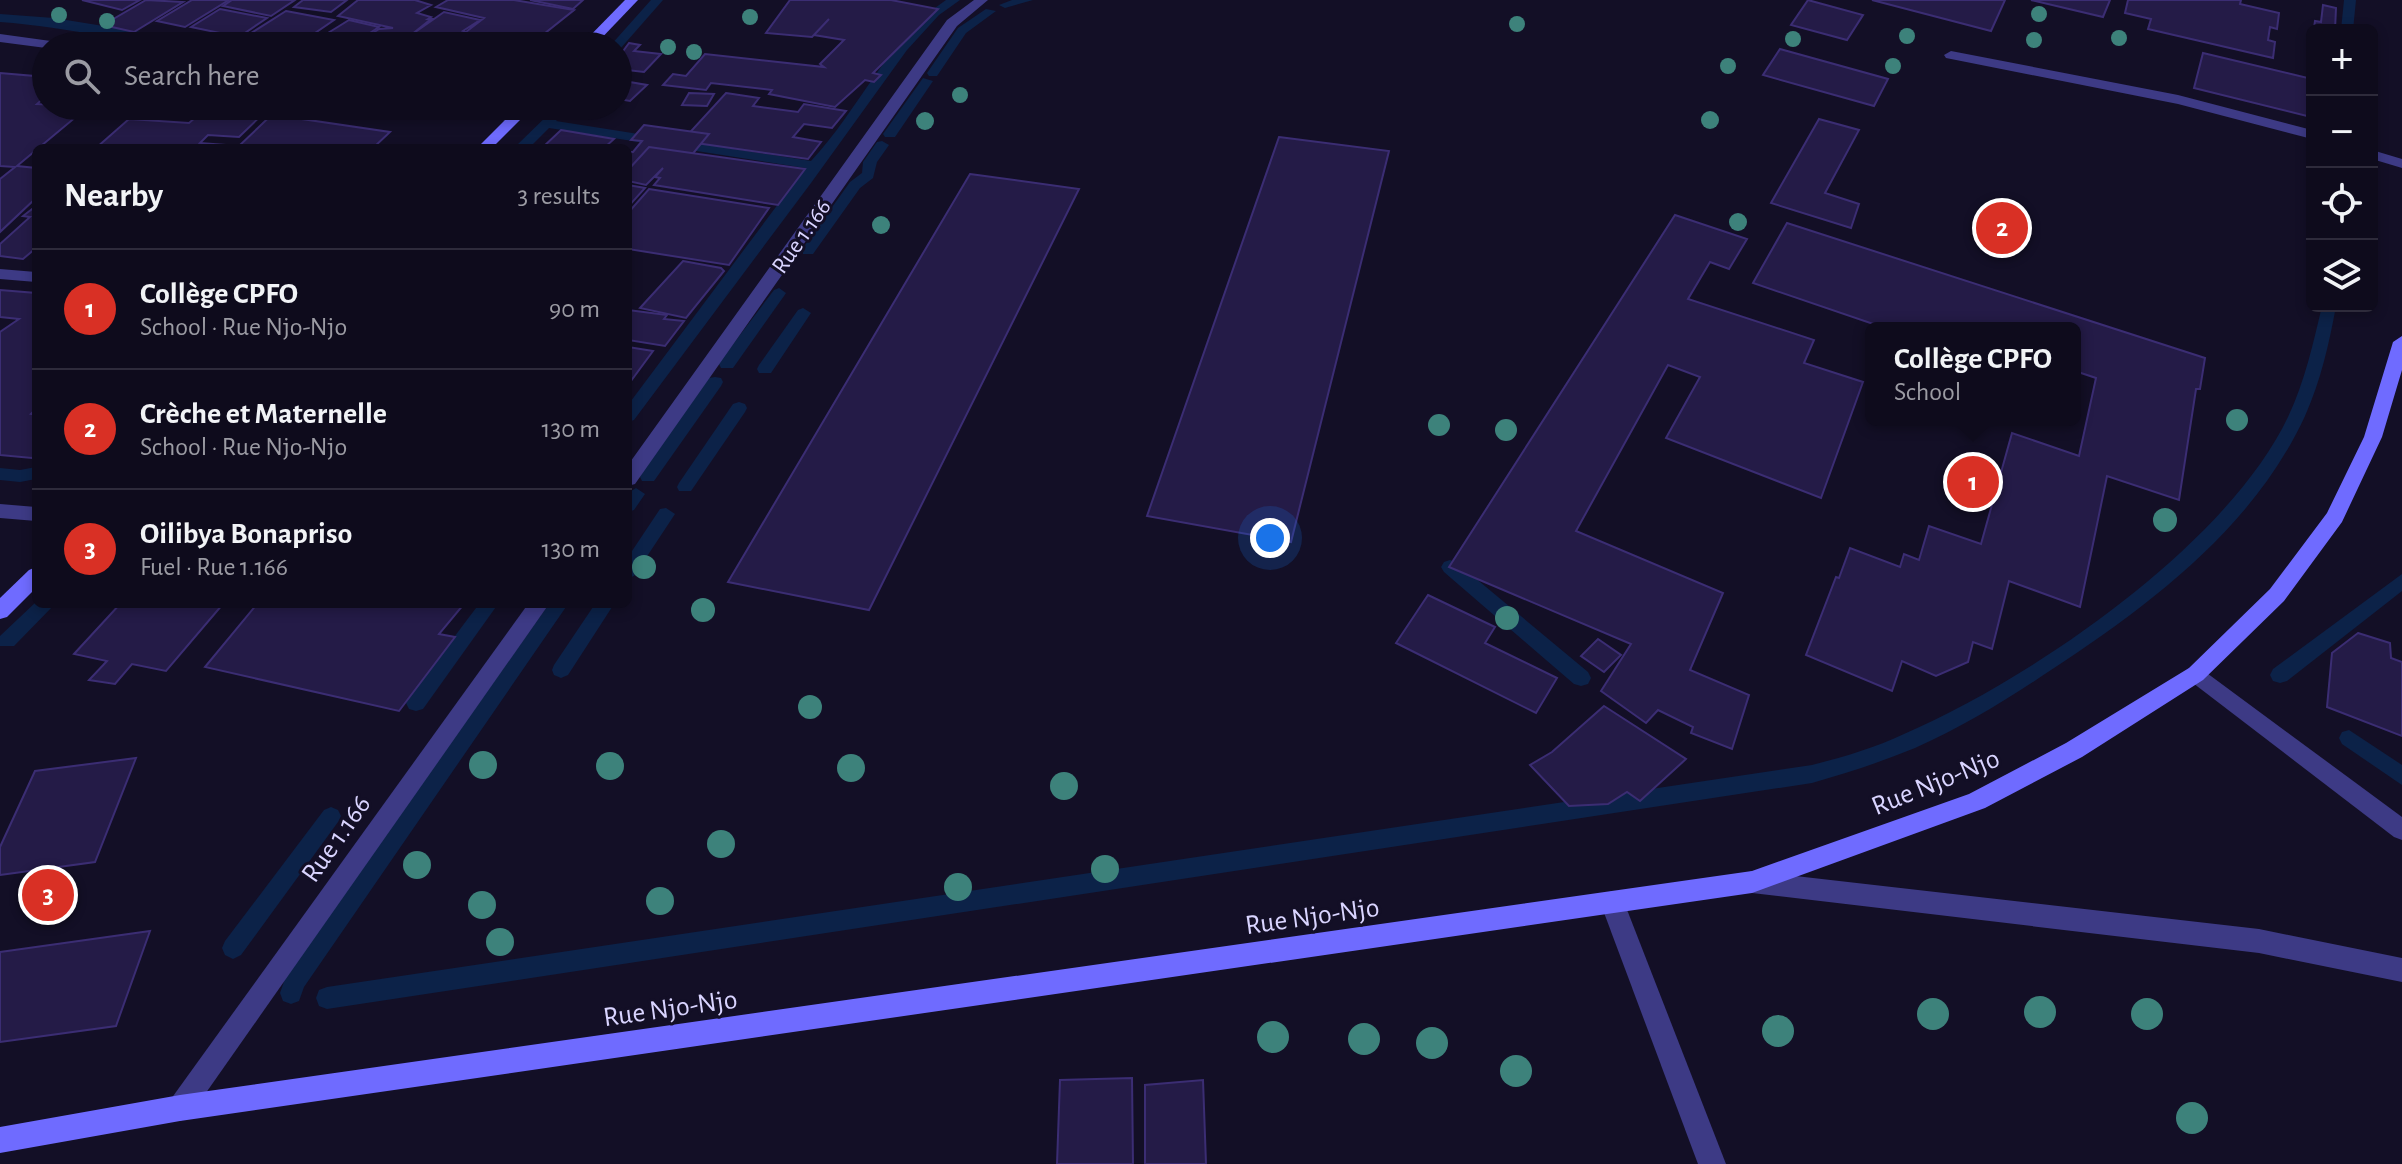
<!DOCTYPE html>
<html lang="en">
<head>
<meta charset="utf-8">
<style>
	body { margin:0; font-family:"Alegreya Sans",sans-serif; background:#171425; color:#f1f3f6 }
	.controls { position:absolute; right:24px; top:24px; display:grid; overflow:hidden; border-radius:12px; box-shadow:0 4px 12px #0003 }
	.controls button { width:72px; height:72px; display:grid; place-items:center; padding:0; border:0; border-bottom:2px solid #2e2b3b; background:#0e0b1c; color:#f1f3f6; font:40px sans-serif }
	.you { position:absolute; left:1270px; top:538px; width:28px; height:28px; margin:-20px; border:6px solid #fff; border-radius:50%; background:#1a73e8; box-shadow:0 0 0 12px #1a73e833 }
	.badge { display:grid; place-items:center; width:52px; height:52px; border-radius:50%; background:#d93025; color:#fff; font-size:26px; font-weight:700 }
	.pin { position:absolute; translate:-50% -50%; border:4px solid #fff; box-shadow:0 2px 8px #0006 }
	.popup { position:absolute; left:1865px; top:322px; width:216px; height:104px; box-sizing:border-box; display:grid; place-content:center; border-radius:12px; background:#0e0b1c; filter:drop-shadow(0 2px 6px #0005); font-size:26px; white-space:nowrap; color:#9b9ba3 }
	.popup b { font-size:30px; color:#f1f3f6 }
	.popup::after { content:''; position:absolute; left:50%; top:100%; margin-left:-16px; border:16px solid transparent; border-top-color:#0e0b1c }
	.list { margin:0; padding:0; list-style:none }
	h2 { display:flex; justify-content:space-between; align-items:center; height:104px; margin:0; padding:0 32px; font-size:34px }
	h2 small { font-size:26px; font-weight:400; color:#9b9ba3 }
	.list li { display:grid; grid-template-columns:52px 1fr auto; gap:24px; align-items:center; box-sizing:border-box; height:120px; padding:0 32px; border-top:2px solid #2e2b3b }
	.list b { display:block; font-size:30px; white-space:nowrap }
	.list p { margin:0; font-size:26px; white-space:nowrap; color:#9b9ba3 }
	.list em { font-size:26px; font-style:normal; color:#9b9ba3 }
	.icon { flex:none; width:44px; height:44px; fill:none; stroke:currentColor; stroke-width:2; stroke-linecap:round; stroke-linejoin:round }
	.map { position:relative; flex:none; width:2402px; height:1164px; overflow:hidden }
	.search { position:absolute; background:#0e0b1c; box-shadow:0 4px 12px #0003; left:32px; top:32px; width:600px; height:88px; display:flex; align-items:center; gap:20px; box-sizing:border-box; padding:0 28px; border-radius:44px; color:#9b9ba3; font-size:30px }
	.panel { position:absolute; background:#0e0b1c; box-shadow:0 4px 12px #0003; left:32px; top:144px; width:600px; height:464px; border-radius:12px }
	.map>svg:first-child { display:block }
</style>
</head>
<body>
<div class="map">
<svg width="2402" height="1164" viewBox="0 0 2402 1164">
	<rect width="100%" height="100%" fill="#130f26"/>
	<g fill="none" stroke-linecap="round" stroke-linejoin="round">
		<g fill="#0c2248" fill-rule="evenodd">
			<polygon points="651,0 663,0 620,49 610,46"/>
			<path d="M946 0H960L939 15 907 50 811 183 634 420 628 422V405L805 168 549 128 529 148H515L517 145 557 106H570L556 121 811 161C859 110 887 40 946 0Z"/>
			<polygon points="1012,0 1033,0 1005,8 999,5"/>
			<polygon points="2344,0 2356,0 2353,30 2341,30"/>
			<polygon points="986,9 996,11 966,33 937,76 929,76 927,73 958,28"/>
			<path d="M0 14 54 18 202 42 208 46C139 46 69 27 0 22Z"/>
			<polygon points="559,36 569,39 563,46 551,46"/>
			<polygon points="923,78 933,81 895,137 885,137 883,134"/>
			<polygon points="487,106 503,106 504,108 498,112"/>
			<polygon points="882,141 889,145 877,162 873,178 860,188 813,254 803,254 803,248 850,182 862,173 863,162 877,142"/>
			<polygon points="779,288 786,293 784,296 733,368 721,368 719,364 721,360 774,290"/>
			<path d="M2322 306H2336C2329 344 2321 380 2305 416 2254 527 2150 605 2051 670 2008 699 1963 727 1915 748 1881 762 1847 773 1812 783L327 1009 319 1006 316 998 319 990 327 987 1812 765C1843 757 1875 748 1904 734 2033 678 2227 545 2288 417 2305 381 2313 344 2322 306Z"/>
			<polygon points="803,308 811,313 771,373 759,373 757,369 759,365 798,310"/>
			<polygon points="715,377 721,378 723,382 721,386 654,481 642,481 640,477 642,473 709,378"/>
			<polygon points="739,402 745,404 747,408 745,412 691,491 679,491 677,487 679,483 733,404"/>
			<polygon points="36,467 36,479 20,482 0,480 0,468 20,470"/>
			<polygon points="636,488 645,494 634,510 628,512 628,493"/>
			<polygon points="666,508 675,514 634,576 628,578 628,557 660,509"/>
			<polygon points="1450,560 1456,562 1588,672 1591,678 1588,684 1581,686 1574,684 1444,572 1441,567 1444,562"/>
			<polygon points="2402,574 2402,591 2287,681 2280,683 2273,681 2270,675 2273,669"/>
			<polygon points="36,602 55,604 14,646 0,646 0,636"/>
			<polygon points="479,604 498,604 423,709 416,711 409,709 406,703 409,697"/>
			<polygon points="549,604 568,604 304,987 299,1001 291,1004 283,1001 280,993 287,973"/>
			<polygon points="595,604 614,604 568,675 561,678 554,675 552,670 554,665"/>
			<polygon points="2349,730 2402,765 2402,785 2342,744 2339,738 2342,732"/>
			<polygon points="331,807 338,810 341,816 338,822 241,955 233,959 225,955 222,948 225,941 324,810"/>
		</g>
	</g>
	<g fill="#241b47" stroke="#3b2d73" stroke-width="2">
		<polygon points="82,0 140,0 122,10"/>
		<polygon points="146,0 183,2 134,32 103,25"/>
		<polygon points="192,0 229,0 185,27 157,21"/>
		<polygon points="232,0 295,0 271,16 223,6"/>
		<polygon points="303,0 347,0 331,12 294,7"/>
		<polygon points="358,0 415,0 431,5 417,13 431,17 428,19 431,19 411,35 444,12 480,20 463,31 466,32 484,18 436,7 448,0 514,0 574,10 544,34 554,36 538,46 353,46 379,29 393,28 338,16"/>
		<polygon points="530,0 583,0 573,9"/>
		<polygon points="790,0 891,0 938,9 873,73 881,75 874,82 865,80 835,107 769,94 772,90 711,83 706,90 663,85 673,74 686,76 705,54 824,67 820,64 844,40 814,35 829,19 812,37 766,33"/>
		<polygon points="1808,0 1815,2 1863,15 1847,40 1791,25"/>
		<polygon points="1872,0 2005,0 1991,31"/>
		<polygon points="2031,0 2110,0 2103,17"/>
		<polygon points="2128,0 2241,0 2240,4 2279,13 2277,29 2270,27 2268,40 2275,42 2273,58 2148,29 2151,19 2125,13"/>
		<polygon points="2323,5 2336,8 2335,30 2314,28 2315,21 2321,22"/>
		<polygon points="220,9 267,18 239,37 191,27"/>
		<polygon points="286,11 334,20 296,46 255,46 237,42"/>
		<polygon points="349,20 379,27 350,46 307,46"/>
		<polygon points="629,43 640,45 634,51 661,54 644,72 618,69 625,61 618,58"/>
		<polygon points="1780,49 1888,79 1874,106 1763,75"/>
		<polygon points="2203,53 2312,79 2311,117 2194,88"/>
		<polygon points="0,73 46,77 46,96 37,104 89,106 17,166 36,168 36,198 0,232 0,179 15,167 0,166"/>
		<polygon points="618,80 647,85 630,101 618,99"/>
		<polygon points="689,93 714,94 707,106 682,105"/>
		<polygon points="726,93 759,98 753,106 798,112 804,104 846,111 832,128 804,124 793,137 821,142 808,159 682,141"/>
		<polygon points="209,106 271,106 239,137 208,135 200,143 239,146 281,106 318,106 302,119 390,132 373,148 96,148 129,119 189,123"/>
		<polygon points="1819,119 1859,130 1825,193 1859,204 1851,228 1771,203"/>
		<polygon points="644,125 709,134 677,173 628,166 628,152 633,152 642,141 631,140"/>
		<polygon points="561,130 614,139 604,148 542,148"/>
		<polygon points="1279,137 1389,151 1291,542 1147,516"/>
		<polygon points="649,147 805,169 778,205 654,185 660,178 655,177 663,168 646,185 628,181 628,170"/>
		<polygon points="970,174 1079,189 869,610 728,582"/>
		<polygon points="628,185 645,188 628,207"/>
		<polygon points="649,189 769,208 729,265 628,249 628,213"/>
		<polygon points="36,206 36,248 23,259 0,256 0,244 30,217 23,216"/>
		<polygon points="1675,215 1747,239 1729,269 1710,262 1688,299 1814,340 1804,363 1863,382 1821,498 1666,438 1700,377 1668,365 1576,531 1723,593 1690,670 1749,695 1732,749 1691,733 1693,727 1658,710 1646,723 1601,691 1631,644 1449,567"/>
		<polygon points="1787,223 2205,358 2200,389 2196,389 2179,500 2107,476 2080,607 2009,581 1992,649 1973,642 1968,662 1936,676 1902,661 1892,691 1806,655 1836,577 1839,578 1850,548 1900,567 1904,554 1919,560 1929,526 1981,544 2012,433 2079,456 2096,378 2075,371 2075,328 1885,328 1753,283"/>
		<polygon points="683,261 721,268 724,271 686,318 640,308"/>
		<polygon points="0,290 36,293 36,409 31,414 36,415 36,454 32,458 0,455 0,332 19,319 0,317"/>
		<polygon points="628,310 667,315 664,319 684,321 665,346 628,340"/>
		<polygon points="628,347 653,351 628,385"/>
		<polygon points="1428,595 1495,627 1485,643 1557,678 1536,713 1396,643"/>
		<polygon points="120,604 223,604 166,671 132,664 115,684 89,680 107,661 74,654"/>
		<polygon points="257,604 464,604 439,634 455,637 399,711 205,667"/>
		<polygon points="2358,633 2390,643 2391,658 2402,662 2402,736 2327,707 2332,653"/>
		<polygon points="1598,639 1621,655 1604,672 1581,656"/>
		<polygon points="1604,706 1686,759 1640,801 1627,792 1608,804 1569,806 1530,765 1552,752"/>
		<polygon points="136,758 95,862 0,875 0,847 35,771"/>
		<polygon points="150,931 116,1026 0,1042 0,952"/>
		<polygon points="1132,1078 1133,1164 1057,1164 1060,1080"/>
		<polygon points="1203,1080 1206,1164 1145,1164 1145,1085"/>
	</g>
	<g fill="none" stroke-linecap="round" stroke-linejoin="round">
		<g fill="#3d3a85" fill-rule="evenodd">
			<polygon points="1951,51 2178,95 2312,130 2312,139 2178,104 1946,58 1944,55"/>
			<polygon points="2372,150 2402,159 2402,168 2372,159"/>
			<polygon points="1612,891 1620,894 1624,902 1726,1164 1698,1164 1600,902 1604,894"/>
		</g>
		<g fill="#3d3a85" fill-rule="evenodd">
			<polygon points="974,0 988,0 957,26 635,484 628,486 628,465 947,20"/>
			<polygon points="0,34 58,42 65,46 46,48 0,42"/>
			<path d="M436 106C458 106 505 105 522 118L515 122 443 110Z"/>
			<polygon points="0,269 36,272 36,282 0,279"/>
			<polygon points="0,504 36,507 36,521 0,518"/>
			<polygon points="528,604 549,604 189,1117 180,1121 171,1117 167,1108 171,1099"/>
			<polygon points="2196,665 2402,817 2402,840 2394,837 2189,680 2185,674 2189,668"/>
			<polygon points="1752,871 2259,929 2402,958 2402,982 2259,953 1752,893 1744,890 1740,882 1744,874"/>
		</g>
		<g fill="#6f6bff" fill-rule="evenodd">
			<polygon points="625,0 638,0 594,46 580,46"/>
			<polygon points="519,106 534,106 492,148 477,148"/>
			<polygon points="2402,336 2402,370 2382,437 2342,522 2284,601 2203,680 2082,757 1985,808 1752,893 180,1121 0,1153 0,1127 180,1095 1752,871 1969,794 2066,743 2189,668 2270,589 2327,513 2364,437 2393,342"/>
			<polygon points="36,567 36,588 7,617 0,619 0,598 29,570"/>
		</g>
	</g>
	<g fill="#3d827b">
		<circle cx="2039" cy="14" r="8"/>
		<circle cx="59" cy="15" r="8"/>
		<circle cx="750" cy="17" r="8"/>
		<circle cx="107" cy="21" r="8"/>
		<circle cx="1517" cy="24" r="8"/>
		<circle cx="1907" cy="36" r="8"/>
		<circle cx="2119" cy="38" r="8"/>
		<circle cx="1793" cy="39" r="8"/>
		<circle cx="2034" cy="40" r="8"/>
		<circle cx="668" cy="47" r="8"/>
		<circle cx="694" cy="52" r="8"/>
		<circle cx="1728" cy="66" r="8"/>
		<circle cx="1893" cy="66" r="8"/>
		<circle cx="960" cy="95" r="8"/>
		<circle cx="1710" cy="120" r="9"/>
		<circle cx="925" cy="121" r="9"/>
		<circle cx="1738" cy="222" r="9"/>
		<circle cx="881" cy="225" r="9"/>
		<circle cx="2237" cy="420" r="11"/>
		<circle cx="1439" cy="425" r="11"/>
		<circle cx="1506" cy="430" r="11"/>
		<circle cx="2165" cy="520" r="12"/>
		<circle cx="644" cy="567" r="12"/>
		<circle cx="703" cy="610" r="12"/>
		<circle cx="1507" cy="618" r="12"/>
		<circle cx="810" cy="707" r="12"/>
		<circle cx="483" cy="765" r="14"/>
		<circle cx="610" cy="766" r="14"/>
		<circle cx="851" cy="768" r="14"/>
		<circle cx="1064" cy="786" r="14"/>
		<circle cx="721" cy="844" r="14"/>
		<circle cx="417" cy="865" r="14"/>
		<circle cx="1105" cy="869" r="14"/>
		<circle cx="958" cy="887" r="14"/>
		<circle cx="660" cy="901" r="14"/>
		<circle cx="482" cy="905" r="14"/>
		<circle cx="500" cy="942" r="14"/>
		<circle cx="2040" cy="1012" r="16"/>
		<circle cx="1933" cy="1014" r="16"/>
		<circle cx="2147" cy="1014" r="16"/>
		<circle cx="1778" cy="1031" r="16"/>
		<circle cx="1273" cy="1037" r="16"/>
		<circle cx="1364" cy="1039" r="16"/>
		<circle cx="1432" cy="1043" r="16"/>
		<circle cx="1516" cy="1071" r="16"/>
		<circle cx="2192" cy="1118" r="16"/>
	</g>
	<g text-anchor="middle" stroke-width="6" stroke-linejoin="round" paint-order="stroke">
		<g font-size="24" fill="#d9d4ff" stroke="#130f26">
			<text transform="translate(801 236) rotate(-55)" y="8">Rue 1.166</text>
		</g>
		<g font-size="28" fill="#d9d4ff" stroke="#130f26">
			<text transform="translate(1935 781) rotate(-22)" y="10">Rue Njo-Njo</text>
			<text transform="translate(335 838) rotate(-55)" y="10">Rue 1.166</text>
			<text transform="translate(1312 915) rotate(-8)" y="10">Rue Njo-Njo</text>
			<text transform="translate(670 1007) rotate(-8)" y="10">Rue Njo-Njo</text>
		</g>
	</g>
</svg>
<div class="controls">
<button>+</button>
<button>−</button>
<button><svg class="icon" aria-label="locate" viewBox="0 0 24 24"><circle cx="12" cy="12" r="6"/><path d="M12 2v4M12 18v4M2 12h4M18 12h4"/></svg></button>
<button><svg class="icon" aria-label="layers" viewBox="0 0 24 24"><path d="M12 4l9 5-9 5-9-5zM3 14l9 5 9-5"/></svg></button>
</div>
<div class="you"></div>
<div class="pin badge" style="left:1973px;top:482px">1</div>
<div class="popup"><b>Collège CPFO</b>School</div>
<div class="pin badge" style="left:2002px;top:228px">2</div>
<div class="pin badge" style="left:48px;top:895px">3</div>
<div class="search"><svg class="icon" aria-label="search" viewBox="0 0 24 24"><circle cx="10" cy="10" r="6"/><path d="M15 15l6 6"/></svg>Search here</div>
<section class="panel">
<h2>Nearby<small>3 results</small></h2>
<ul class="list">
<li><span class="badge">1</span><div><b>Collège CPFO</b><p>School · Rue Njo-Njo</p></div><em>90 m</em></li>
<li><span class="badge">2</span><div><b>Crèche et Maternelle</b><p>School · Rue Njo-Njo</p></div><em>130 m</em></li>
<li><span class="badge">3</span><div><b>Oilibya Bonapriso</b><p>Fuel · Rue 1.166</p></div><em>130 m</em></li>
</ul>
</section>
</div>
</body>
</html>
